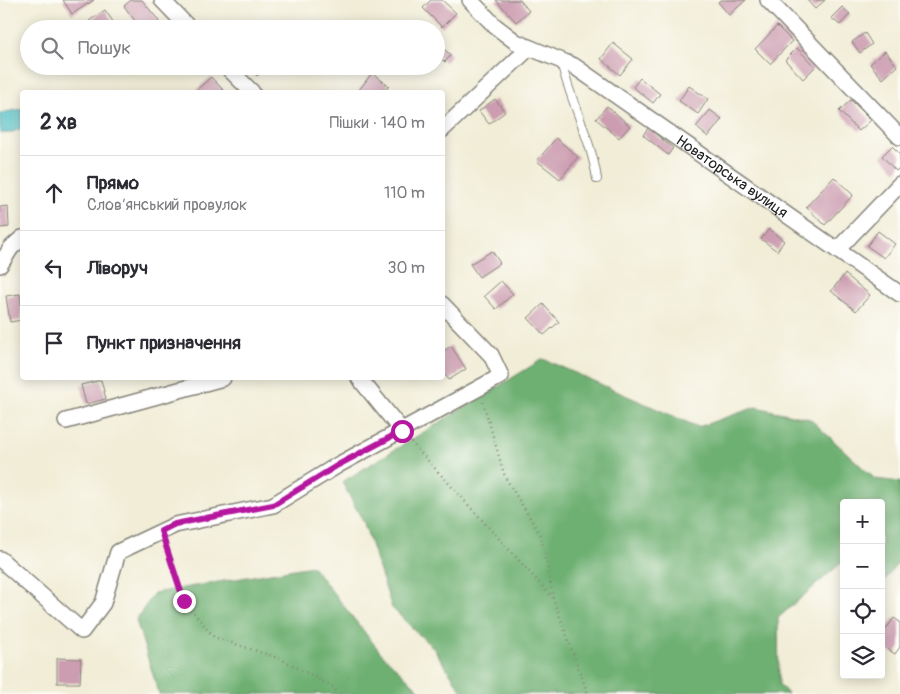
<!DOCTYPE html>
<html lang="uk">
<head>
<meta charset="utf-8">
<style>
	body { margin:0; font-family:Pangolin,sans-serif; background:#f7f7f7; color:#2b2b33 }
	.controls { position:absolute; right:15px; bottom:15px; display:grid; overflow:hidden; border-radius:5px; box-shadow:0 2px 12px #0003 }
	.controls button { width:45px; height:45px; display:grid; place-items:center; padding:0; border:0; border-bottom:1px solid #e1e1e2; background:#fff; color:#2b2b33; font:25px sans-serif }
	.stop { position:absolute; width:15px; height:15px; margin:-11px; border:4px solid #b5179e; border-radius:50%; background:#fff }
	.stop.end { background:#b5179e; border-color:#fff; box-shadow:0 1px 5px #0008 }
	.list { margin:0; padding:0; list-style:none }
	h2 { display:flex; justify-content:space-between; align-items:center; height:65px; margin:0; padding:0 20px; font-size:21px }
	h2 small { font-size:16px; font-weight:400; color:#7c7c81 }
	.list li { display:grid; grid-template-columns:32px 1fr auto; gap:15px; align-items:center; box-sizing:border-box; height:75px; padding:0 20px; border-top:1px solid #e1e1e2 }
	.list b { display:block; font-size:19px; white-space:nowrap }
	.list p { margin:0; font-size:16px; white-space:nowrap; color:#7c7c81 }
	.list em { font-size:16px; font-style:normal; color:#7c7c81 }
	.icon { flex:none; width:28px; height:28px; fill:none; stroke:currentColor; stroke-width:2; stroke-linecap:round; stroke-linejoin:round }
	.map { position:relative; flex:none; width:900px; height:694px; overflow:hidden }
	.search { position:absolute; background:#fff; box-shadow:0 2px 12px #0003; left:20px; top:20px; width:425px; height:55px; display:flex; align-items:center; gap:12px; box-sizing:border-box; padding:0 18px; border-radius:28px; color:#7c7c81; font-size:19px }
	.panel { position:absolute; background:#fff; box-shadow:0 2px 12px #0003; left:20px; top:90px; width:425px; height:290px; border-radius:5px }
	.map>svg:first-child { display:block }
</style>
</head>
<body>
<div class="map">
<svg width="900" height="694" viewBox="0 0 900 694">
	<rect width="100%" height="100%" fill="#fdfcf7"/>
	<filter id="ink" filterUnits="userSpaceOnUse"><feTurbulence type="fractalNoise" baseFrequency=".02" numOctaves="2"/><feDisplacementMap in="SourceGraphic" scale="10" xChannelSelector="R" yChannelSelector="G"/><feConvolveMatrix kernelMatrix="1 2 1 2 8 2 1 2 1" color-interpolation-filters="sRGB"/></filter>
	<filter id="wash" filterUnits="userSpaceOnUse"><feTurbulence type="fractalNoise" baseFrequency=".0096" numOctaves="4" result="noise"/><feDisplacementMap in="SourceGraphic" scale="20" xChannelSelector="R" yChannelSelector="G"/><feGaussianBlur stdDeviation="1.12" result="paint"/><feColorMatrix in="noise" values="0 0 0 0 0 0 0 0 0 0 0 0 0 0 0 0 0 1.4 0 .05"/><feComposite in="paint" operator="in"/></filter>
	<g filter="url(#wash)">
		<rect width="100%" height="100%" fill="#f1edd7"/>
		<g fill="#6eb072" stroke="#456647">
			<polygon points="543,359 698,427 756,407 810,419 875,479 900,482 900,560 881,585 881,503 844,503 844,565 841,563 778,618 779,684 788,694 464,694 434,649 392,608 364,523 342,482"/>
			<polygon points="312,566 381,653 423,694 159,694 136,620 154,593"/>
		</g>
		<polygon fill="#4ebdc3" stroke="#356c70" points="22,109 22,128 10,133 0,133 0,113"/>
		<g id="blocks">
			<g fill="#cc9cb0">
				<polygon points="63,0 94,0 72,14"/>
				<polygon points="131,0 142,0 159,21 150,29 141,29 124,6"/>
				<polygon points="431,0 442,0 456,13 442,27 423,8"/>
				<polygon points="496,0 520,0 529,11 516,22"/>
				<polygon points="721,0 746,0 729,15 718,2"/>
				<polygon points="807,0 825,0 815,9"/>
				<polygon points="842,7 850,14 840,25 831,18"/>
				<polygon points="105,10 116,26 112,29 95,29 89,21"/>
				<polygon points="777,26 792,41 770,64 755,49"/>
				<polygon points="865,33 872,44 860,53 852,42"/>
				<polygon points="436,43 451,55 445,62 436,54"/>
				<polygon points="613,43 633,59 620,75 601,59"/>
				<polygon points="797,48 815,67 803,79 785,60"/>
				<polygon points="885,51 897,66 883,79 870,64"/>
				<polygon points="246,66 265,66 257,76"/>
				<polygon points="372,73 389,86 384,92 362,92 359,90"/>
				<polygon points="211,77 225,92 194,92"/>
				<polygon points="640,78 660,94 653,103 633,87"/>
				<polygon points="689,86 708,99 698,114 679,101"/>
				<polygon points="495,99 505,112 489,124 479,111"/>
				<polygon points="851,100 871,120 859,131 839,111"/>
				<polygon points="607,106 630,126 619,138 596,119"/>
				<polygon points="710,110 722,119 708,137 696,127"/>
				<polygon points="648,128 673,148 668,155 643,135"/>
				<polygon points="556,138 578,157 560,179 537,161"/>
				<polygon points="892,146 900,154 900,167 896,171 882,156"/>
				<polygon points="834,177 853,195 825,225 806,207"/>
				<polygon points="8,206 9,227 0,228 0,207"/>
				<polygon points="769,229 784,241 777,251 761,239"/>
				<polygon points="878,231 895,244 884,258 867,246"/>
				<polygon points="492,251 500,263 479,277 470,264"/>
				<polygon points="845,274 870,295 856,311 831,291"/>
				<polygon points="501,281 513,294 496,309 484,296"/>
				<polygon points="20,294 22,320 10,322 6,296"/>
				<polygon points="543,304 559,322 544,335 528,318"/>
				<polygon points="451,346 466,369 449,380 442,371 442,352"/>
				<polygon points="101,380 106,399 86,404 81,385"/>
				<polygon points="894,618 900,622 900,647 895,654 881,645 881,636"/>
				<polygon points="57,658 81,659 80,683 57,683"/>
			</g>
		</g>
	</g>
	<g filter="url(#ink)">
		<use href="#blocks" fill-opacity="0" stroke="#86847a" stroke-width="1"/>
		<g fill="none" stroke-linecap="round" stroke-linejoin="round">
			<defs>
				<path id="lane" d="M561 61C570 101 591 138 597 179"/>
				<g id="street">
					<polyline points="162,0 190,29"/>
					<path id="s1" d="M470 0 495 26 516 42 574 66 900 294"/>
					<polyline points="768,0 900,137"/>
					<polyline points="226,66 252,92"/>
					<polyline points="442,130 529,48"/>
					<polyline points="837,250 900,184"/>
					<polyline points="0,265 11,248 22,238"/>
					<polyline points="359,378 402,431"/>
					<polyline points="66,421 223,378"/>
					<polyline points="0,559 82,631 103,603 118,552 175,525 273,505 338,465 501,376 491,355 442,304"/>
				</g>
			</defs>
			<use href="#lane" stroke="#86847a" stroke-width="10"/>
			<use href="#street" stroke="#86847a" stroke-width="18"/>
			<g stroke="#86847a" stroke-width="2.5" stroke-dasharray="1 4" stroke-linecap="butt">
				<polyline points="483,402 505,477 541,536 553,597"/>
				<polyline points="411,442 553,598 588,694"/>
				<polyline points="166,544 184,601 214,637 281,659 333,687 338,694"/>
			</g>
			<use href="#lane" stroke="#fff" stroke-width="8"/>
			<use href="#street" stroke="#fff" stroke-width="15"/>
		</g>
	</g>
	<g fill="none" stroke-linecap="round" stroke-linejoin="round" filter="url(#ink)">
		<polyline stroke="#b5179e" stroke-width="6" points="184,601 161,531 175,524 273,505 338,465 402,431"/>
	</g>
	<g text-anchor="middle" stroke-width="5" stroke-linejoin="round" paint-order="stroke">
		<g font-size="15" fill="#1c1c1c" stroke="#fdfcf7">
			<text dy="5" stroke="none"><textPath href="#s1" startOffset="318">Новаторська вулиця</textPath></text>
		</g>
	</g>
</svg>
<div class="controls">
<button>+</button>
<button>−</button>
<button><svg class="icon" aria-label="locate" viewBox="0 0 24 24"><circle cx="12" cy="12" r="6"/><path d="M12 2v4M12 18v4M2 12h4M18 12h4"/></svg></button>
<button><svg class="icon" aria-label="layers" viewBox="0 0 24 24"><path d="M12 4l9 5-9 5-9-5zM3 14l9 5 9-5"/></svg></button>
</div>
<div class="stop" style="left:402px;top:431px"></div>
<div class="stop end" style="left:184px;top:601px"></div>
<div class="search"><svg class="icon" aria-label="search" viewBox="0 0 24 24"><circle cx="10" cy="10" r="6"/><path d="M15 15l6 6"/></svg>Пошук</div>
<section class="panel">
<h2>2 хв<small>Пішки · 140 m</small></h2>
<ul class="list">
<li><svg class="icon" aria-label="ahead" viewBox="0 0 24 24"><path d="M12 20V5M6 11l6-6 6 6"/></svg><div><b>Прямо</b><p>Словʼянський провулок</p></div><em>110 m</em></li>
<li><svg class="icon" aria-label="left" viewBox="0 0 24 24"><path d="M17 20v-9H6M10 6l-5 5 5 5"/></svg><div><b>Ліворуч</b></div><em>30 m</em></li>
<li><svg class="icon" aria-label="arrive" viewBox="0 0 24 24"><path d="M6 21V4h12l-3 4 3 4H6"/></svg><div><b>Пункт призначення</b></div></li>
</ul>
</section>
</div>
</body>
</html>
